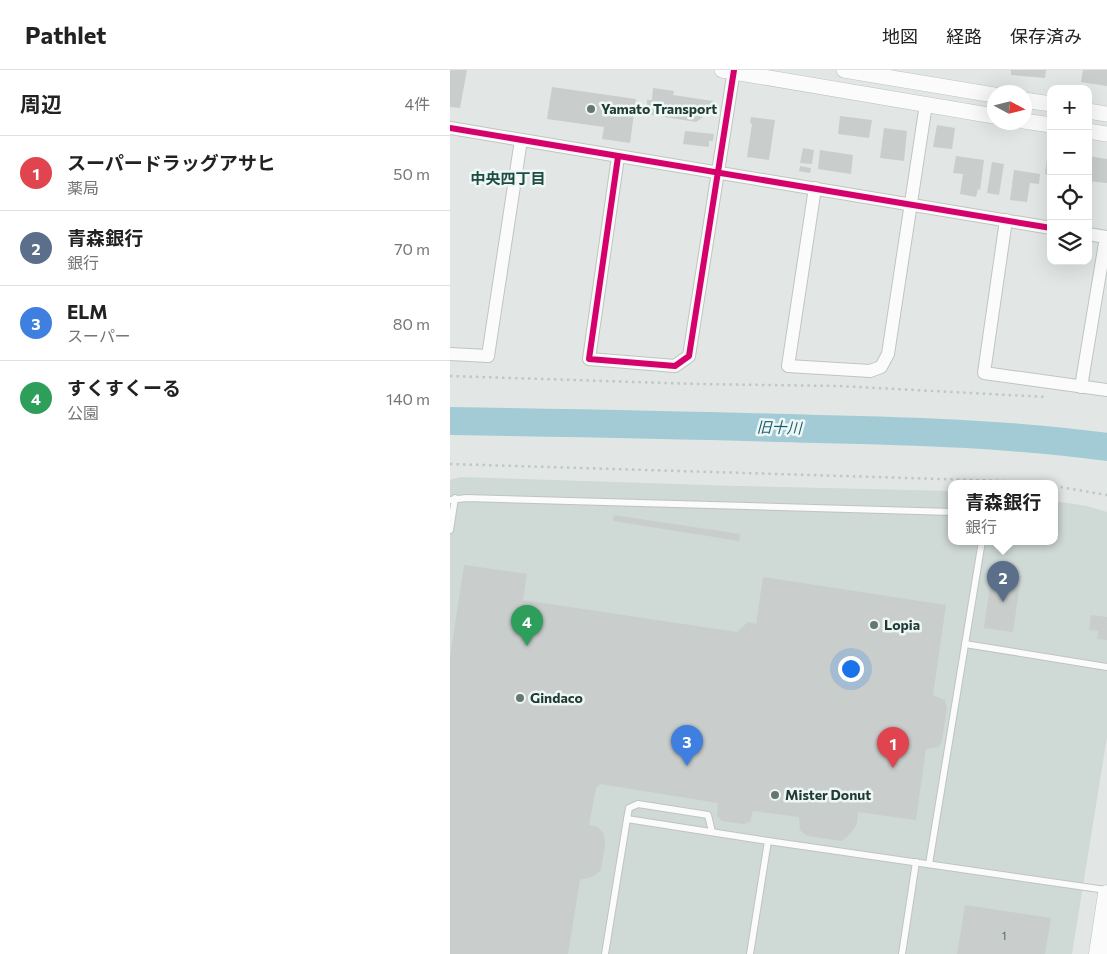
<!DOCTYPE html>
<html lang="ja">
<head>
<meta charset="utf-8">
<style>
	body { margin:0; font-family:Commissioner,"Noto Sans JP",sans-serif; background:#f2f2f2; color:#222 }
	.controls { position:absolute; right:15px; top:15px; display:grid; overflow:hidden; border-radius:10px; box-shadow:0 5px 20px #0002 }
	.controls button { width:45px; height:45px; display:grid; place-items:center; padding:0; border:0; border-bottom:1px solid #e0e0e0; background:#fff; color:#222; font:25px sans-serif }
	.compass { position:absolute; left:537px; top:15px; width:45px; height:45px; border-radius:50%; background:#fff; box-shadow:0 5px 20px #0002; rotate:97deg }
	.you { position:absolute; left:400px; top:598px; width:18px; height:18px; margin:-12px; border:4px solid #fff; border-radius:50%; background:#1a73e8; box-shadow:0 0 0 8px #1a73e833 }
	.badge { display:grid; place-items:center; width:32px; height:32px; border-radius:50%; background:#647773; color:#fff; font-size:16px; font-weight:700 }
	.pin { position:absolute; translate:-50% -41px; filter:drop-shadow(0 1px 2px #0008) }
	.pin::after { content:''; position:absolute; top:26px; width:18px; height:15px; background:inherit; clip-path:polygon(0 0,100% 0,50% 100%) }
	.popup { position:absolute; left:498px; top:410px; width:110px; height:65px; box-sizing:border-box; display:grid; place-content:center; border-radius:10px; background:#fff; filter:drop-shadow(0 1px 4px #0005); font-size:16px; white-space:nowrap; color:#767676 }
	.popup b { font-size:19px; color:#222 }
	.popup::after { content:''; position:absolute; left:50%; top:100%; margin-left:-10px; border:10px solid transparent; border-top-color:#fff }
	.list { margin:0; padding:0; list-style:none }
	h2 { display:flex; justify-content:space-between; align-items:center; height:65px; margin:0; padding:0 20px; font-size:21px }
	h2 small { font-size:16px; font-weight:400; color:#767676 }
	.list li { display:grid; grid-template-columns:32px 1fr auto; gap:15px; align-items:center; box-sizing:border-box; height:75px; padding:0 20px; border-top:1px solid #e0e0e0 }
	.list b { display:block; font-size:19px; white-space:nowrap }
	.list p { margin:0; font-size:16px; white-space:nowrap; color:#767676 }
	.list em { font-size:16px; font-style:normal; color:#767676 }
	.icon { flex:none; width:28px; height:28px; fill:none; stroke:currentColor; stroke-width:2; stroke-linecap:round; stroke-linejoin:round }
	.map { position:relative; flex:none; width:657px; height:884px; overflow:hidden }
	header { display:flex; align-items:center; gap:30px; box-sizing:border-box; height:70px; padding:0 25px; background:#fff; border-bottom:1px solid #e0e0e0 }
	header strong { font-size:24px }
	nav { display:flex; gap:28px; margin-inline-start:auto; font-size:18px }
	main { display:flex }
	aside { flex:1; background:#fff }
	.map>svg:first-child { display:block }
</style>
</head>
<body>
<header>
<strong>Pathlet</strong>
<nav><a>地図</a><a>経路</a><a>保存済み</a></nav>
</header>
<main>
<aside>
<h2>周辺<small>4件</small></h2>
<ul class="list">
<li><span class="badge" style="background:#e0444e">1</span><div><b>スーパードラッグアサヒ</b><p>薬局</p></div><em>50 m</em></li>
<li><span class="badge" style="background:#5c6f8a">2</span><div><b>青森銀行</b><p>銀行</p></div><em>70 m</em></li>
<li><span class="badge" style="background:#3f7fe0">3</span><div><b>ELM</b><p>スーパー</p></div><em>80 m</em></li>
<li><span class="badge" style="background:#2e9e5b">4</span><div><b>すくすくーる</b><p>公園</p></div><em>140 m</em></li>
</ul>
</aside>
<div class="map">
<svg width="657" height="884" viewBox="0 0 657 884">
	<rect width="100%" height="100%" fill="#e2e7e5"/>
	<polygon fill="#cfd9d5" points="10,407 288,416 502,421 502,471 604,471 604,431 637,436 657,442 657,667 622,884 0,884 0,410"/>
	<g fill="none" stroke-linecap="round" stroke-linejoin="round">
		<path stroke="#a2cbd6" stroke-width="28" d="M0 351C122 353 244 355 367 359 463 361 561 364 657 377"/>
	</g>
	<g fill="#c9cecc">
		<polygon points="0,0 17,0 10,38 0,37"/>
		<polygon points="561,0 596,0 595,8 561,5"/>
		<polygon points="633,0 657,0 657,16 631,12"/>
		<polygon points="102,17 186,29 180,73 152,69 154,57 97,49"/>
		<polygon points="203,18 224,21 223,25 263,31 262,41 254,39 252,48 246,52 196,44 197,30 202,30"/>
		<polygon points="390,46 422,50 419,68 388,64"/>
		<polygon points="301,47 325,50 319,90 297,87 302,54 300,53"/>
		<polygon points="487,55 505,58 502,79 483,77"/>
		<polygon points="434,58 457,61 454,91 430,88"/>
		<polygon points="235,61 264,64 263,71 259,71 259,77 233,74"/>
		<polygon points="353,78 364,80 362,94 350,93"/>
		<polygon points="370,80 403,85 401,104 368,99"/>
		<polygon points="506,86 534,90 530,120 528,119 526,127 510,124 513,104 503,103"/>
		<polygon points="638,86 657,89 657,113 638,111"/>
		<polygon points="597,88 601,88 601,105 595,104"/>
		<polygon points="542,92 554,94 549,125 537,123"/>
		<polygon points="350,96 361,98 360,103 349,101"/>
		<polygon points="564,100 590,104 589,114 580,113 577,132 560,130"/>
		<polygon points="164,445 290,464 289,471 163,451"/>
		<polygon points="14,495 77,504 73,530 287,562 298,552 306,554 313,507 496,535 483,625 495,630 497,638 492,670 489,677 476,679 466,750 408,742 407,753 404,759 396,768 391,771 358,766 353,763 350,760 349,747 303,741 300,752 293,754 272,751 267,746 268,733 150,714 146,718 139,755 148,757 154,764 155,775 151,800 144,806 130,810 118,884 0,884 0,588"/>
		<polygon points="542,502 571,506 563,562 534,558"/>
		<polygon points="641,545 657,547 657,570 647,569 648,561 639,560"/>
		<polygon points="515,835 601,848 595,884 507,884"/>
	</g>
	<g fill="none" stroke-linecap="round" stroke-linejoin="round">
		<defs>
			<g id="service">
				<polyline points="0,430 16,428 502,442"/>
				<polyline points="0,460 5,428"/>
				<polyline points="515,574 657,597"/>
				<polyline points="177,749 179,738 188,734 258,745 262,762"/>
				<polyline points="479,794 532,471"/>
				<polyline points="155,884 177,749 318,771 656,820"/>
				<polyline points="300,884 318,771"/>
				<polyline points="452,884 466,792"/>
			</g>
			<g id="minor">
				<polyline points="0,58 601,158"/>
				<polyline points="168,87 139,289 225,296 239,286 284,0"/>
				<polyline points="365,118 338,296 420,301 431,297 438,284 476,34"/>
				<polyline points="556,150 534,303 657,320"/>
				<polyline points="0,284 38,286 71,70"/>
				<polyline points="631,317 656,167 638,164"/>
			</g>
			<g id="tertiary">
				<polyline points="272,0 544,46"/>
				<polyline points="394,0 544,25"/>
				<polyline points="574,30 601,34"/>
				<polyline points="638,41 657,44"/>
				<polyline points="574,51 601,55"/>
				<polyline points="638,61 657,64"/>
			</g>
			<polyline id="secondary" points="648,884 657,824"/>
		</defs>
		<use href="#service" stroke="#bfc4c2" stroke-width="8"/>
		<use href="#minor" stroke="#bfc4c2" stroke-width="14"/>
		<use href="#tertiary" stroke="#bfc4c2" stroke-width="16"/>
		<use href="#secondary" stroke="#bec5c3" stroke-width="19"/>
		<g stroke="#bfc8c6" stroke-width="2.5" stroke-dasharray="2.5 4" stroke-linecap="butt">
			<polyline points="0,306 247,314 389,316 596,327"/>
			<polyline points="0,394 556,411 581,413"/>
			<polyline points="604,416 657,425"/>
		</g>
		<use href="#service" stroke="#fbfbfb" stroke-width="6"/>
		<use href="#minor" stroke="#fbfbfb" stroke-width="12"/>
		<use href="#tertiary" stroke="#fbfbfb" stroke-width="15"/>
		<use href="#secondary" stroke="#fbfbfb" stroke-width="18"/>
		<defs>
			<g id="cycleway">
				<polyline points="0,58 601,158"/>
				<polyline points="168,87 139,289 225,296 239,286 284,0"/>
			</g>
		</defs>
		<use href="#cycleway" stroke="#eff7f4" stroke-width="9"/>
		<use href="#cycleway" stroke="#d6006c" stroke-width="6"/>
	</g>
	<g fill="#647773" stroke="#eff7f4" stroke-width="2">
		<circle cx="141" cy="39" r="5"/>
		<circle cx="424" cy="555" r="5"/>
		<circle cx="70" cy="628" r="5"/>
		<circle cx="325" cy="725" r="5"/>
	</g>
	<g text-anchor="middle" stroke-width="5" stroke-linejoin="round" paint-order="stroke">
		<g font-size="11" fill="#4b605c">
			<text x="554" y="870">1</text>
		</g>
		<g font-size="14" font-weight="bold" fill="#203a35" stroke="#eff7f4" text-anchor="start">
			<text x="151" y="44">Yamato Transport</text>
			<text x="434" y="560">Lopia</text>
			<text x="80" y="633">Gindaco</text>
			<text x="335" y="730">Mister Donut</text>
		</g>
		<g font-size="15" font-weight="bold" fill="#1c4c44" stroke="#eff7f4">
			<text x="58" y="114">中央四丁目</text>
		</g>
		<g font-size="15" font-style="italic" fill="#1a5f76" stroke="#eff7f4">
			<text transform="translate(329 358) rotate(1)" y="5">旧十川</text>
		</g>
	</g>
</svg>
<div class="controls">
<button>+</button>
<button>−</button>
<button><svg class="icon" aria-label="locate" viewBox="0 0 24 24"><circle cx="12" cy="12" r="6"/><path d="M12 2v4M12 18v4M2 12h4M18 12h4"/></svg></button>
<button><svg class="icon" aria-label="layers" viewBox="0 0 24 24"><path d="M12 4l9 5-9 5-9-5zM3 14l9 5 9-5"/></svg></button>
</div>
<svg class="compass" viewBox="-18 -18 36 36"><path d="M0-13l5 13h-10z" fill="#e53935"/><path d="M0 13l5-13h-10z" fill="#767676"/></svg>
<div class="you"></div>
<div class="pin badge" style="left:443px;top:698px;background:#e0444e">1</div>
<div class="pin badge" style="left:553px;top:532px;background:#5c6f8a">2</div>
<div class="popup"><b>青森銀行</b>銀行</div>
<div class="pin badge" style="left:237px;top:696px;background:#3f7fe0">3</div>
<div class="pin badge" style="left:77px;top:576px;background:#2e9e5b">4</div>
</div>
</main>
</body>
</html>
